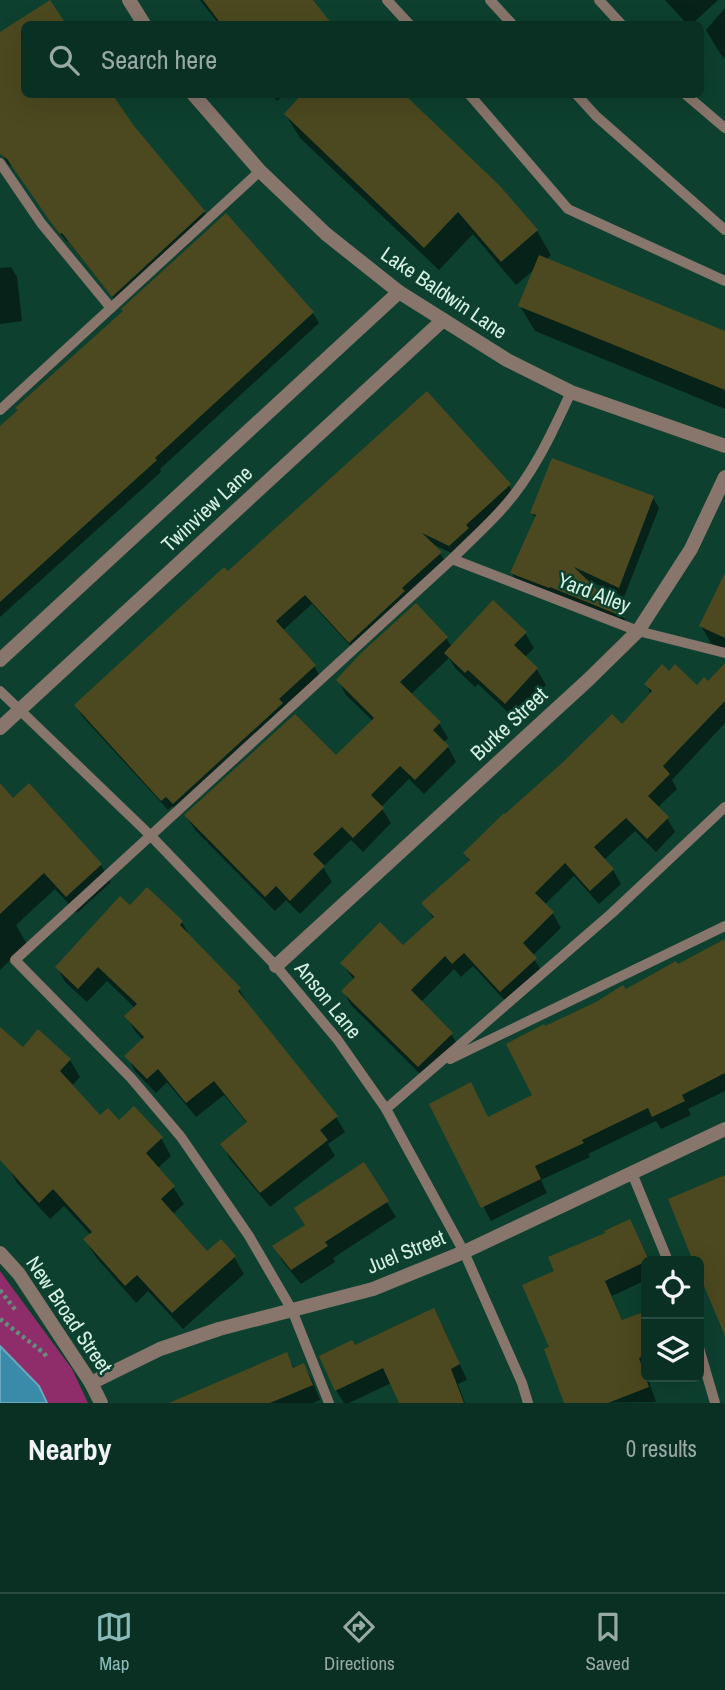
<!DOCTYPE html>
<html lang="en">
<head>
<meta charset="utf-8">
<style>
	body { margin:0; font-family:"Archivo Narrow",sans-serif; background:#13382b; color:#f1f3f6 }
	.controls { position:absolute; right:21px; bottom:21px; display:grid; overflow:hidden; border-radius:10px; box-shadow:0 7px 28px #0002 }
	.controls button { width:63px; height:63px; display:grid; place-items:center; padding:0; border:0; border-bottom:2px solid #2a4b41; background:#0a3023; color:#f1f3f6; font:35px sans-serif }
	.list { margin:0; padding:0; list-style:none }
	h2 { display:flex; justify-content:space-between; align-items:center; height:91px; margin:0; padding:0 28px; font-size:30px }
	h2 small { font-size:23px; font-weight:400; color:#99a9a6 }
	.icon { flex:none; width:38px; height:38px; fill:none; stroke:currentColor; stroke-width:2; stroke-linecap:round; stroke-linejoin:round }
	.map { position:relative; flex:none; width:725px; height:1403px; overflow:hidden }
	.search { position:absolute; background:#0a3023; box-shadow:0 7px 28px #0002; left:21px; right:21px; top:21px; height:77px; display:flex; align-items:center; gap:18px; box-sizing:border-box; padding:0 24px; border-radius:10px; color:#99a9a6; font-size:26px }
	.sheet { height:189px; background:#0a3023 }
	nav { display:flex; justify-content:space-around; align-items:center; box-sizing:border-box; height:98px; border-top:2px solid #2a4b41; background:#0a3023; font-size:19px; color:#99a9a6 }
	nav a { display:grid; justify-items:center; gap:4px }
	nav .on { color:#8bbbb9 }
	.map>svg:first-child { display:block }
</style>
</head>
<body>
<div class="map">
<svg width="725" height="1403" viewBox="0 0 725 1403">
	<rect width="100%" height="100%" fill="#0d402f"/>
	<polygon fill="#8f2c6a" points="0,1271 72,1369 88,1403 47,1403 39,1386 0,1346"/>
	<polygon fill="#3a8ba9" stroke="#69a9bb" stroke-width="2" points="0,1346 39,1386 47,1403 0,1403"/>
	<g fill="#0007">
		<polygon points="200,0 311,0 329,24 219,24"/>
		<polygon points="665,0 718,0 692,24 687,24"/>
		<polygon points="49,2 64,24 24,24 24,94 204,212 209,220 118,304 68,241 67,242 59,233 14,167 8,164 0,151 0,35"/>
		<polygon points="725,8 725,59 721,55 706,30"/>
		<polygon points="272,94 285,94 277,101"/>
		<polygon points="286,115 499,188 537,231 551,255 546,260 725,333 725,409 535,331 520,306 536,268 516,285 473,234 439,270 300,138"/>
		<polygon points="11,267 17,277 22,321 0,324 0,268"/>
		<polygon points="125,312 313,313 319,323 160,469 161,472 0,617 0,429"/>
		<polygon points="427,393 509,486 515,496 456,555 432,544 440,553 446,563 356,652 312,604 282,631 314,666 320,676 180,813 172,806 168,810 82,716 76,705 228,574"/>
		<polygon points="653,498 659,508 624,597 583,578 625,619 629,626 517,583 512,573 536,519 532,513"/>
		<polygon points="725,577 725,650 711,643 701,626"/>
		<polygon points="525,633 534,648 524,658 537,670 546,685 514,718 478,684 475,687 455,668 449,658 410,695 439,723 448,738 443,743 448,747 456,762 424,794 409,779 381,807 391,823 363,852 351,840 323,867 332,882 300,914 286,900 275,911 195,830 186,816 336,758 373,721 346,695 338,680 446,638 452,647"/>
		<polygon points="725,666 725,723 672,780 677,789 657,808 667,818 675,832 656,852 635,831 604,860 613,870 621,884 599,904 574,876 544,905 553,914 561,928 532,956 543,973 509,1005 473,966 461,977 454,969 421,1002 451,1034 460,1048 426,1080 351,1005 343,991 354,980 342,963 403,948 434,920 424,903 470,862 465,854 622,727 651,694 646,684 669,673 697,687 708,683"/>
		<polygon points="29,786 101,865 111,882 77,913 55,889 16,925 27,944 0,970 0,793 13,800"/>
		<polygon points="130,908 182,922 190,937 239,989 248,1004 336,1117 345,1132 328,1144 335,1156 270,1207 230,1159 222,1144 248,1124 224,1095 196,1117 167,1082 156,1093 135,1071 127,1056 143,1040 135,1031 126,1016 135,1008 107,981 87,1002 65,982 57,967"/>
		<polygon points="725,942 725,1091 688,1109 691,1115 661,1129 656,1121 588,1154 590,1157 541,1180 547,1193 491,1221 431,1105 489,1119 535,1096 545,1028 677,966"/>
		<polygon points="0,1029 23,1049 70,1060 80,1077 71,1087 100,1118 119,1122 161,1138 171,1156 157,1169 173,1187 184,1204 172,1215 207,1254 234,1257 244,1274 183,1329 148,1291 136,1303 96,1257 85,1240 91,1235 64,1206 50,1219 17,1183 7,1166 0,1134"/>
		<polygon points="363,1164 396,1217 333,1258 335,1262 301,1284 283,1262 275,1247 307,1226"/>
		<polygon points="630,1221 650,1261 646,1261 646,1280 612,1296 623,1322 646,1313 646,1373 656,1402 565,1403 552,1348 556,1272 607,1234"/>
		<polygon points="442,1325 467,1380 458,1384 465,1403 401,1403 391,1383 349,1403 344,1403 336,1390 354,1347"/>
		<polygon points="286,1355 295,1369 304,1365 312,1380 320,1400 313,1403 177,1403"/>
	</g>
	<g fill="#4c4920">
		<polygon points="50,0 66,24 24,24 24,94 112,94 134,126 205,211 112,297 62,233 60,234 52,224 7,159 0,154 0,32"/>
		<polygon points="203,0 313,0 332,24 221,24"/>
		<polygon points="302,94 404,94 500,186 538,230 501,262 458,212 424,248 284,114"/>
		<polygon points="226,213 314,312 155,458 157,460 0,602 0,426 18,410 15,408 123,311 121,309"/>
		<polygon points="539,255 725,331 725,390 518,306"/>
		<polygon points="427,391 511,484 466,525 469,528 449,546 422,533 442,552 402,588 405,591 349,643 305,595 276,621 316,665 279,699 283,703 173,804 166,797 161,801 74,705 224,567 228,571"/>
		<polygon points="552,458 654,496 619,588 574,567 626,618 550,587 549,588 510,573 536,515 530,513"/>
		<polygon points="725,573 725,638 699,626"/>
		<polygon points="493,600 527,632 514,645 538,668 505,704 468,670 465,673 444,653"/>
		<polygon points="416,603 448,637 400,682 441,722 433,730 449,746 415,780 400,766 371,795 384,808 353,838 342,827 313,854 325,866 290,901 276,886 265,897 184,815 295,714 336,755 374,718 336,680 360,654"/>
		<polygon points="725,663 725,701 663,766 670,774 648,796 669,817 647,839 626,818 594,847 614,869 590,891 565,863 535,893 554,912 523,943 537,958 500,992 464,953 452,964 445,956 411,990 453,1033 418,1067 341,991 355,977 340,963 380,922 403,945 434,917 421,903 470,860 463,853 504,813 505,814 561,764 612,714 622,724 652,691 644,684 662,664 669,671 675,664 697,685 704,677 708,681"/>
		<polygon points="0,783 13,798 29,783 102,864 66,897 44,873 0,914"/>
		<polygon points="147,887 183,921 180,925 241,988 238,991 338,1116 320,1130 328,1140 260,1193 220,1144 247,1122 214,1081 186,1103 158,1069 147,1079 124,1056 144,1037 124,1016 137,1004 98,967 78,989 55,967 120,896 130,905"/>
		<polygon points="725,939 725,1073 682,1095 685,1101 652,1117 648,1108 582,1140 584,1143 535,1166 541,1179 481,1208 429,1104 471,1082 488,1117 532,1095 506,1044 544,1024 545,1026 596,1002 623,985 626,989 676,961 678,964"/>
		<polygon points="0,1027 23,1047 38,1029 71,1059 60,1071 100,1115 108,1108 119,1120 134,1106 163,1137 146,1153 175,1186 161,1199 207,1251 221,1239 236,1256 172,1313 137,1275 125,1286 83,1239 92,1232 53,1189 39,1203 0,1160"/>
		<polygon points="364,1162 389,1201 325,1242 328,1246 291,1270 272,1246 305,1225 294,1208"/>
		<polygon points="725,1175 725,1336 699,1274 699,1261 693,1261 668,1199"/>
		<polygon points="630,1219 649,1260 605,1281 622,1320 646,1311 646,1355 639,1358 649,1387 608,1403 564,1403 544,1349 549,1347 522,1285 554,1271 548,1257 605,1233 604,1231"/>
		<polygon points="434,1308 460,1364 451,1369 464,1403 399,1403 383,1368 335,1391 319,1356 352,1340 355,1345"/>
		<polygon points="287,1352 293,1368 304,1363 313,1385 270,1403 169,1403"/>
	</g>
	<g fill="none" stroke-linecap="round" stroke-linejoin="round">
		<g stroke="#658d7e" stroke-width="4.5" stroke-dasharray="3.5 3.5" stroke-linecap="butt">
			<polyline points="0,1290 17,1312"/>
			<polyline points="0,1319 44,1353 48,1359"/>
		</g>
		<g stroke="#88756c" stroke-width="10">
			<polyline points="387,0 409,24"/>
			<polyline points="490,0 512,24"/>
			<polyline points="599,0 621,24"/>
			<polyline points="469,94 568,209 725,281"/>
			<polyline points="576,94 596,116 725,230"/>
			<polyline points="685,94 725,128"/>
			<polyline points="0,163 41,223 111,308"/>
			<polyline points="0,410 260,171"/>
			<polyline points="452,559 638,631 725,653"/>
			<polyline points="0,691 151,836 276,966 337,1039 386,1109 464,1252 522,1383 528,1403"/>
			<polyline points="450,1059 725,926"/>
			<polyline points="386,1109 612,913 725,807"/>
			<polyline points="632,1173 668,1261"/>
			<polyline points="699,1348 715,1403"/>
			<path d="M329 1403 292 1310 249 1236 181 1137 131 1078 15 960 452 559C469 542 487 526 502 509 533 475 552 433 571 392"/>
		</g>
		<g stroke="#88756c" stroke-width="14">
			<polyline points="0,660 399,292"/>
			<polyline points="0,728 443,320"/>
			<polyline points="276,966 588,680 638,631 691,549 725,477"/>
			<polyline points="91,1383 160,1349 219,1329 373,1289 464,1252 725,1129"/>
		</g>
		<g stroke="#88756c" stroke-width="14">
			<polyline points="129,0 144,24"/>
			<polyline points="193,94 260,171 326,234 399,292 507,360 571,392 725,446"/>
			<polyline points="0,1253 19,1274 91,1383 101,1403"/>
		</g>
	</g>
	<g text-anchor="middle" stroke-width="5" stroke-linejoin="round" paint-order="stroke">
		<g font-size="21" fill="#d6f0e4" stroke="#0d402f">
			<text transform="translate(444 293) rotate(34)" y="7">Lake Baldwin Lane</text>
			<text transform="translate(207 509) rotate(-43)" y="7">Twinview Lane</text>
			<text transform="translate(594 593) rotate(21)" y="7">Yard Alley</text>
			<text transform="translate(509 724) rotate(-43)" y="7">Burke Street</text>
			<text transform="translate(328 1000) rotate(51)" y="7">Anson Lane</text>
			<text transform="translate(406 1252) rotate(-22)" y="7">Juel Street</text>
			<text transform="translate(69 1315) rotate(56)" y="7">New Broad Street</text>
		</g>
	</g>
</svg>
<div class="controls">
<button><svg class="icon" aria-label="locate" viewBox="0 0 24 24"><circle cx="12" cy="12" r="6"/><path d="M12 2v4M12 18v4M2 12h4M18 12h4"/></svg></button>
<button><svg class="icon" aria-label="layers" viewBox="0 0 24 24"><path d="M12 4l9 5-9 5-9-5zM3 14l9 5 9-5"/></svg></button>
</div>
<div class="search"><svg class="icon" aria-label="search" viewBox="0 0 24 24"><circle cx="10" cy="10" r="6"/><path d="M15 15l6 6"/></svg>Search here</div>
</div>
<section class="sheet">
<h2>Nearby<small>0 results</small></h2>
<ul class="list">
</ul>
</section>
<nav>
<a class="on"><svg class="icon" aria-label="map" viewBox="0 0 24 24"><path d="M3 6l6-2 6 2 6-2v14l-6 2-6-2-6 2zM9 4v14M15 6v14"/></svg>Map</a>
<a><svg class="icon" aria-label="directions" viewBox="0 0 24 24"><path d="M12 3l9 9-9 9-9-9zM9 14v-3h6M13 9l2 2-2 2"/></svg>Directions</a>
<a><svg class="icon" aria-label="saved" viewBox="0 0 24 24"><path d="M7 4h10v16l-5-4-5 4z"/></svg>Saved</a>
</nav>
</body>
</html>
